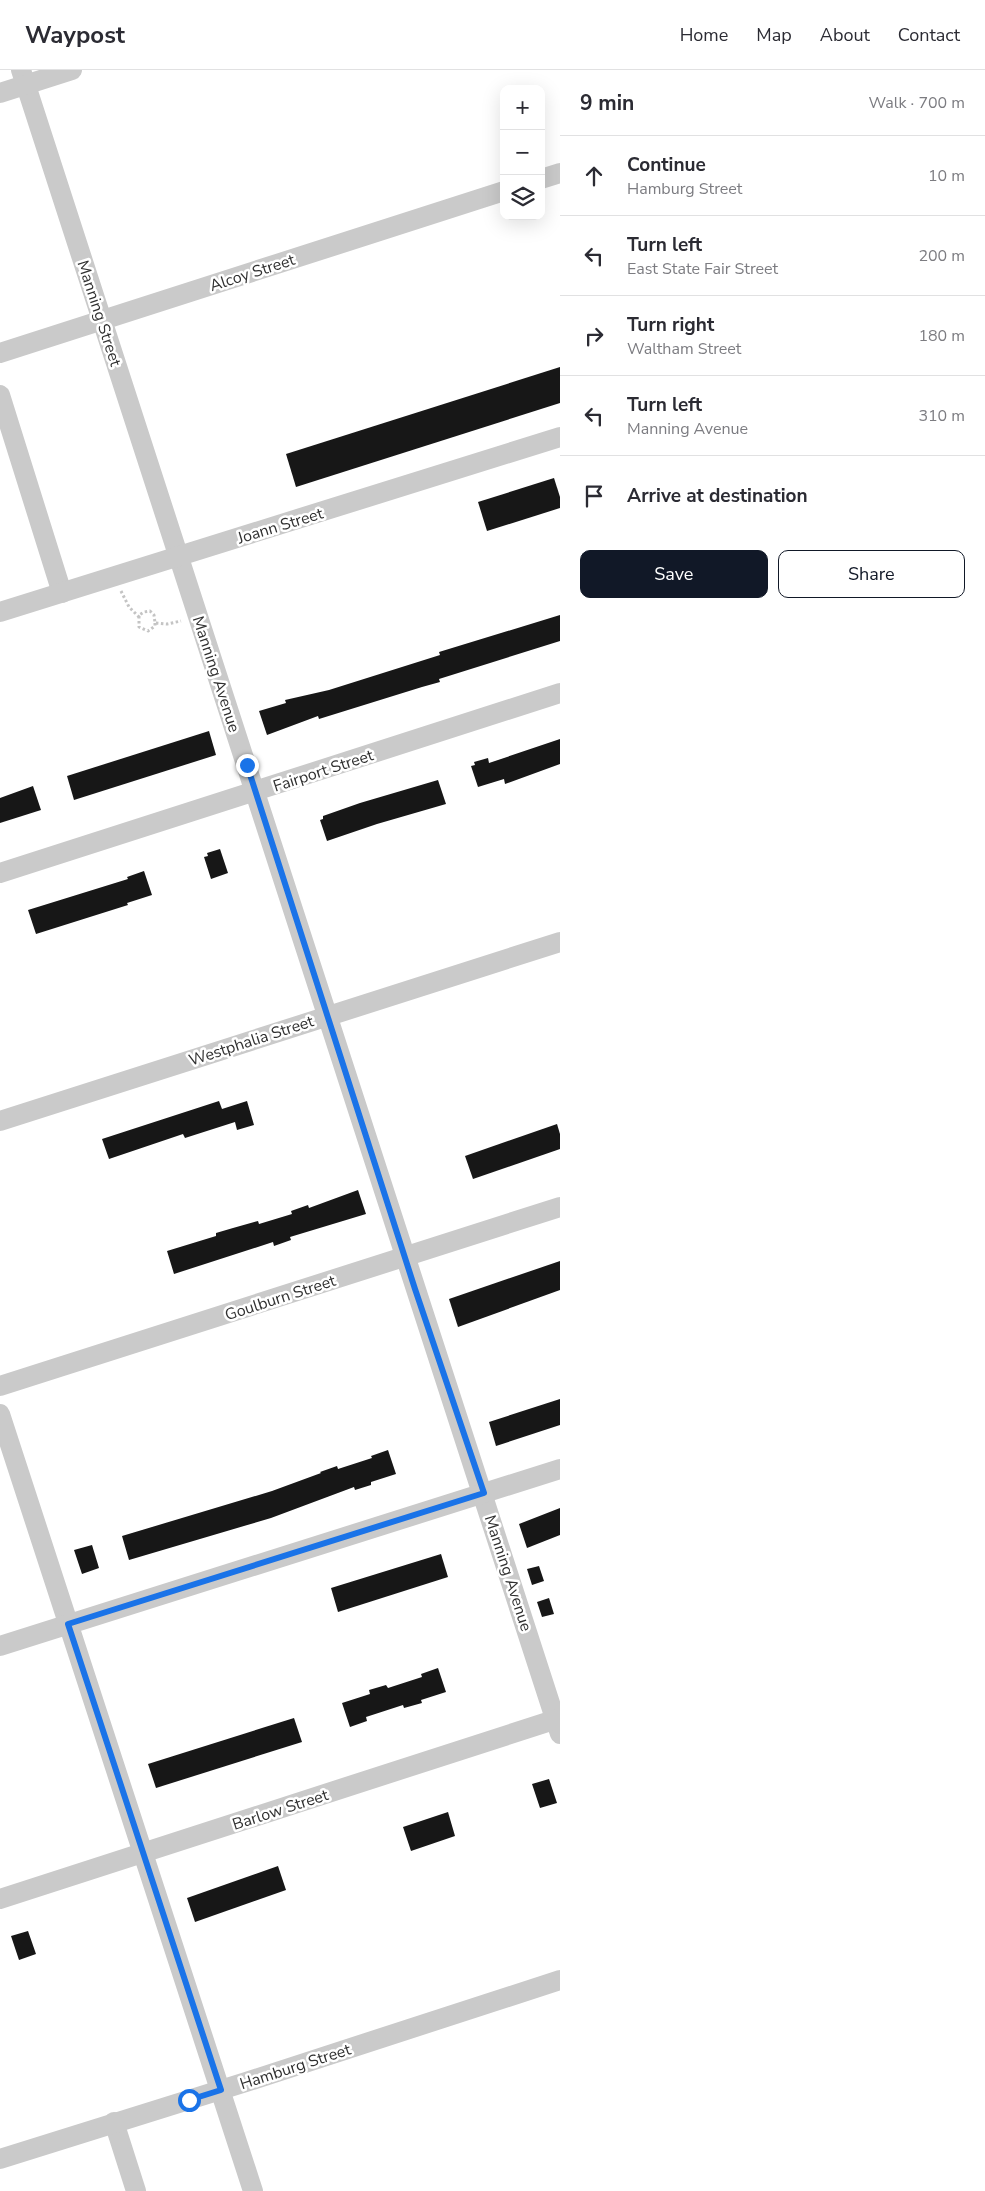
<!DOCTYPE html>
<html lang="en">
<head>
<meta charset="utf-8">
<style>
	body { margin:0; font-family:"Nunito Sans",sans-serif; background:#f2f2f3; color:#2b2b33 }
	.controls { position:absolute; right:15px; top:15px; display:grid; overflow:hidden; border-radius:10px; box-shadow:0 5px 20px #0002 }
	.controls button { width:45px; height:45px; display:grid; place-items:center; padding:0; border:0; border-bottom:1px solid #e1e1e2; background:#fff; color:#2b2b33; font:25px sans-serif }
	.stop { position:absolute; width:15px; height:15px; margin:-11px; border:4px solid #1a73e8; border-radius:50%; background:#fff }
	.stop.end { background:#1a73e8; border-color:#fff; box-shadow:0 1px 5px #0008 }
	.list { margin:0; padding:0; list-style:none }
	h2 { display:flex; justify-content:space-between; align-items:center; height:65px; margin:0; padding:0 20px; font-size:21px }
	h2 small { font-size:16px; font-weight:400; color:#7c7c81 }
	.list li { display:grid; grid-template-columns:32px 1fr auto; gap:15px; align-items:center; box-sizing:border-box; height:80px; padding:0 20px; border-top:1px solid #e1e1e2 }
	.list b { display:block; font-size:19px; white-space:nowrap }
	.list p { margin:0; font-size:16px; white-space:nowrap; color:#7c7c81 }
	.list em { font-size:16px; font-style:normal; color:#7c7c81 }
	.actions { display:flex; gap:10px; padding:15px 20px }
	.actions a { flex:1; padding:11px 0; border:1px solid #111827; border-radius:10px; text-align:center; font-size:18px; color:#111827 }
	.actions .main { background:#111827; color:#fff }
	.icon { flex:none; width:28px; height:28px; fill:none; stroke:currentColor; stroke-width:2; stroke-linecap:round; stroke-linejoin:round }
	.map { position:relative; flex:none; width:560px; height:2121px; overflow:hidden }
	header { display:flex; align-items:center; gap:30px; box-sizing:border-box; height:70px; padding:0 25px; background:#fff; border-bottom:1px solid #e1e1e2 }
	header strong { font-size:24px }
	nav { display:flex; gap:28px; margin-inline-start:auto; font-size:18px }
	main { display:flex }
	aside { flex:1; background:#fff }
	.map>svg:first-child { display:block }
</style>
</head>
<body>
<header>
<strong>Waypost</strong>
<nav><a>Home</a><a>Map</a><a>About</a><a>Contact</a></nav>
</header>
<main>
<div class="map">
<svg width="560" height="2121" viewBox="0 0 560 2121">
	<rect width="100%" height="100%" fill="#fff"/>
	<g fill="#171717">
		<polygon points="560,297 560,333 296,417 286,384"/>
		<polygon points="554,408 560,427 560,438 487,461 478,432"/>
		<polygon points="560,545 560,571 439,609 440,612 422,617 319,649 318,646 267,665 259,641 286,633 285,630 329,620 440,585 439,582"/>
		<polygon points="209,661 216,685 74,730 67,706"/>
		<polygon points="560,669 560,694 505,714 504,709 478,717 471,696 475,695 474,692 488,688 489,693"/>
		<polygon points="438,710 446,734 377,754 327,771 320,750 323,749 323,746 360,733"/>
		<polygon points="33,716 41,740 0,753 0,728"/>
		<polygon points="220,779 228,803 211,809 204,787 208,786 207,783"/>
		<polygon points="144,801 152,825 127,833 128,835 36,864 28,840 128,809 127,807"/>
		<polygon points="219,1031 222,1039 247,1031 254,1055 237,1060 235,1052 185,1068 183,1064 109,1089 102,1069"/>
		<polygon points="557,1054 560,1064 560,1079 473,1109 465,1086"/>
		<polygon points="358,1120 366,1144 290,1167 291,1170 274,1176 273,1172 174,1204 167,1181 216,1166 216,1163 233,1158 258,1151 259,1154 292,1144 291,1141 308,1135 309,1138"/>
		<polygon points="560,1191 560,1220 458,1257 449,1229"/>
		<polygon points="560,1329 560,1355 496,1376 489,1352"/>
		<polygon points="388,1380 396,1404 371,1412 371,1415 355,1420 354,1417 271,1448 129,1490 122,1466 272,1421 321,1403 320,1402 337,1396 338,1399 372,1388 371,1386"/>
		<polygon points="560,1438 560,1465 527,1478 519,1454"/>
		<polygon points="92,1475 99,1498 82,1504 74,1480"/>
		<polygon points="441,1484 448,1507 338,1542 331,1518"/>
		<polygon points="539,1496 544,1511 532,1515 527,1499"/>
		<polygon points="549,1528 554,1544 542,1547 537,1532"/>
		<polygon points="438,1598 446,1622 421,1630 422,1633 404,1638 403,1635 366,1647 367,1651 350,1657 342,1633 370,1624 369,1620 386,1615 388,1618 422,1607 421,1604"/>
		<polygon points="294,1648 302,1672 156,1718 148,1694"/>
		<polygon points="549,1709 557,1733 540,1738 532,1714"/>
		<polygon points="448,1742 455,1766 411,1781 403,1757"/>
		<polygon points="278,1796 286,1820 195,1852 187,1828"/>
		<polygon points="28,1861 36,1884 19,1890 11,1866"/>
	</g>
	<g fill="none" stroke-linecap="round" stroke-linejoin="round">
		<g stroke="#c4c4c4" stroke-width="3" stroke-dasharray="2.5 2.5" stroke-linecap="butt">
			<polyline points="121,521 129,537 139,547"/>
			<polyline points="155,553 155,556 148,561 139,557 139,545 144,542 150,541 154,545 155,553 167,554 181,551"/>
		</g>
		<g stroke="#cacaca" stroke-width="20">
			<polyline points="21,0 560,1664"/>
			<polyline points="0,23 72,0"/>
			<polyline points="541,109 560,103"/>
			<polyline points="0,283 504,121"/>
			<polyline points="0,325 62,523"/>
			<polyline points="0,542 560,367"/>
			<polyline points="0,803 560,623"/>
			<polyline points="0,1051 560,872"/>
			<polyline points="0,1316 560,1137"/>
			<polyline points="0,1344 253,2121"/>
			<polyline points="0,1576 560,1399"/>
			<polyline points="0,1829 560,1648"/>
			<polyline points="114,2052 136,2121"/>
			<polyline points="0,2089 246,2012 560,1910"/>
		</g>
	</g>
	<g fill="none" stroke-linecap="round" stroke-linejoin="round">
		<polyline stroke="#1a73e8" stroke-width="6" points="189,2030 221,2020 68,1554 484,1423 415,1219 247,695"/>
	</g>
	<g text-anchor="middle" stroke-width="5" stroke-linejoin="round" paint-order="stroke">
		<g font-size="16" fill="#303030" stroke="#fff">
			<text transform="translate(252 202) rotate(-18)" y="6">Alcoy Street</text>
			<text transform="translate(100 243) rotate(72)" y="6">Manning Street</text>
			<text transform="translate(280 455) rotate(-17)" y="6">Joann Street</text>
			<text transform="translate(217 604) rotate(72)" y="6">Manning Avenue</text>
			<text transform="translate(323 700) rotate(-18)" y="6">Fairport Street</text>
			<text transform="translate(251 970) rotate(-18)" y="6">Westphalia Street</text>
			<text transform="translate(280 1227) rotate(-18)" y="6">Goulburn Street</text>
			<text transform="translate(509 1503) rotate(72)" y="6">Manning Avenue</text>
			<text transform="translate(280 1739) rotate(-18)" y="6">Barlow Street</text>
			<text transform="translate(295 1996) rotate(-18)" y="6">Hamburg Street</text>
		</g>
	</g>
</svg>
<div class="controls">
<button>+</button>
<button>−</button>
<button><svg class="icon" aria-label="layers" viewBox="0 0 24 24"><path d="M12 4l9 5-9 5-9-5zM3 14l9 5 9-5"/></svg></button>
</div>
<div class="stop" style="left:189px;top:2030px"></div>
<div class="stop end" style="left:247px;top:695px"></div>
</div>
<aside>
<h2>9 min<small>Walk · 700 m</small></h2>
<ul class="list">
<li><svg class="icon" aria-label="ahead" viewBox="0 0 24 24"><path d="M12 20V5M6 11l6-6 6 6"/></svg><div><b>Continue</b><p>Hamburg Street</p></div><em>10 m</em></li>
<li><svg class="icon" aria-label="left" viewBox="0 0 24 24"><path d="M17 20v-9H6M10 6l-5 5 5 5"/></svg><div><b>Turn left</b><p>East State Fair Street</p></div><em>200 m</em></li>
<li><svg class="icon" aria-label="right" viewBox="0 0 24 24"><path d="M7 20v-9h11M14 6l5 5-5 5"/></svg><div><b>Turn right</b><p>Waltham Street</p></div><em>180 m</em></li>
<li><svg class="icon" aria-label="left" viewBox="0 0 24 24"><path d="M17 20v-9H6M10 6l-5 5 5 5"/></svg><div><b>Turn left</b><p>Manning Avenue</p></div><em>310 m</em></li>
<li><svg class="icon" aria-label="arrive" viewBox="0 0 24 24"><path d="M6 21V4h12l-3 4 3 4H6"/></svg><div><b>Arrive at destination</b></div></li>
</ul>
<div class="actions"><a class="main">Save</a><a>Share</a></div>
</aside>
</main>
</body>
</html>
